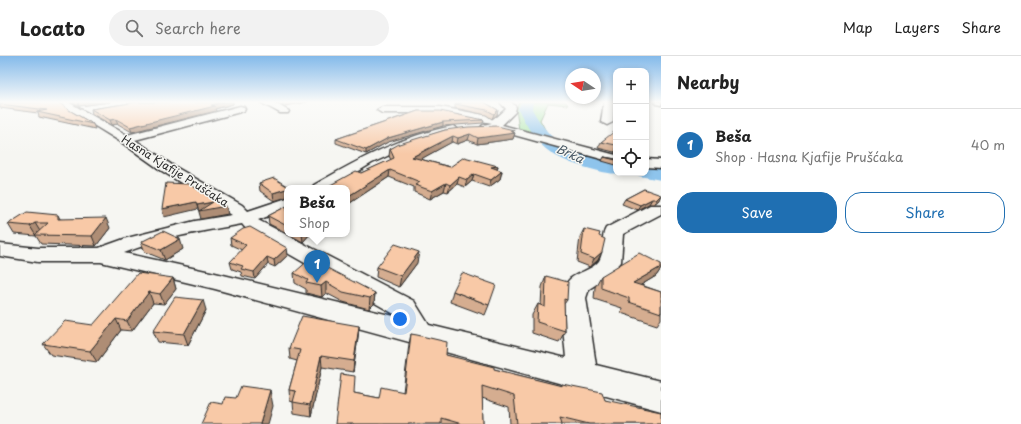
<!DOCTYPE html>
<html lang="en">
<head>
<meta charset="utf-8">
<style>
	body { margin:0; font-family:"Playpen Sans",sans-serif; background:#f2f2f2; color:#222 }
	.controls { position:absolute; right:12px; top:12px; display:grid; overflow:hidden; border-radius:8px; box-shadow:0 2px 6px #0003 }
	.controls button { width:36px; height:36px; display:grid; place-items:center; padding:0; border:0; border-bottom:1px solid #e0e0e0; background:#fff; color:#222; font:20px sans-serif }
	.compass { position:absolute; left:565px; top:12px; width:36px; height:36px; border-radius:50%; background:#fff; box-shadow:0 2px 6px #0003; rotate:282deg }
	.you { position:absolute; left:400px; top:263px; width:14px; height:14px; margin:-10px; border:3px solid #fff; border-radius:50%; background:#1a73e8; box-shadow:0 0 0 6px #1a73e833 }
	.badge { display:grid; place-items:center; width:26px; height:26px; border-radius:50%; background:#1f6fb2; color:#fff; font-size:13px; font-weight:700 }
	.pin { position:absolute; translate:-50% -33px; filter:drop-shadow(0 1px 2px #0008) }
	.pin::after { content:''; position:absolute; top:21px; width:14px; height:12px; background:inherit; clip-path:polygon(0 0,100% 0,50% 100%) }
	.popup { position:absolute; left:284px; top:129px; width:66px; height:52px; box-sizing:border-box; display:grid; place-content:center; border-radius:8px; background:#fff; filter:drop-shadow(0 1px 3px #0005); font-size:13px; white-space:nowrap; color:#767676 }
	.popup b { font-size:15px; color:#222 }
	.popup::after { content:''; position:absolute; left:50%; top:100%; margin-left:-8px; border:8px solid transparent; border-top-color:#fff }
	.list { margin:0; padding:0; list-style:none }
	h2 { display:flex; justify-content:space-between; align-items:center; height:52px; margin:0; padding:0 16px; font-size:17px }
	h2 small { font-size:13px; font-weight:400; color:#767676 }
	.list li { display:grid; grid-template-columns:26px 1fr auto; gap:12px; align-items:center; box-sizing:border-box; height:72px; padding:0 16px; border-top:1px solid #e0e0e0 }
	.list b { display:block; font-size:15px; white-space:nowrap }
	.list p { margin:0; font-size:13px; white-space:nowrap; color:#767676 }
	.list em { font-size:13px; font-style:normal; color:#767676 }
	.actions { display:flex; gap:8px; padding:12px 16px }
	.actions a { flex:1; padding:9px 0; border:1px solid #1f6fb2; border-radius:16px; text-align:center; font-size:14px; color:#1f6fb2 }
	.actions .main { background:#1f6fb2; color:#fff }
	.icon { flex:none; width:22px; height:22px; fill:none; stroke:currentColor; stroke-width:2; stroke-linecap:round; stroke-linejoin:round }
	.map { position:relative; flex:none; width:661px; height:368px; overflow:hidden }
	header { display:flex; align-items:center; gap:24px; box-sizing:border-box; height:56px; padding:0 20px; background:#fff; border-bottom:1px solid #e0e0e0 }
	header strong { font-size:19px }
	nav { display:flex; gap:22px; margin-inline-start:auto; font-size:14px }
	.search { width:280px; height:36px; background:#f2f2f2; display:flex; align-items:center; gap:10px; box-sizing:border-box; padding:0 14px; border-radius:22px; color:#767676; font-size:15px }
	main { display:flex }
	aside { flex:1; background:#fff }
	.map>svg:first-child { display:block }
</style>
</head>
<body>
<header>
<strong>Locato</strong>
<div class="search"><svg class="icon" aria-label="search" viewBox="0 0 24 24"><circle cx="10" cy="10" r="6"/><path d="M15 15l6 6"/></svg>Search here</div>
<nav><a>Map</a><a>Layers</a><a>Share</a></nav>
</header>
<main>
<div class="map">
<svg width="661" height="368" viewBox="0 0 661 368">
	<rect width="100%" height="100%" fill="#f6f6f2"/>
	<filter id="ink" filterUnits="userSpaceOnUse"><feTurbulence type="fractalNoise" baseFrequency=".025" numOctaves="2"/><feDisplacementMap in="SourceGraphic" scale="8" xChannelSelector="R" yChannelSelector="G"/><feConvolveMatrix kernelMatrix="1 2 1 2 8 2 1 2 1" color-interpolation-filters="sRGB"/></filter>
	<g filter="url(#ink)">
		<polygon fill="#abe6ab" stroke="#6b886b" points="519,46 566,46 568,49 548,47 540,64 549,81 519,74 516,52"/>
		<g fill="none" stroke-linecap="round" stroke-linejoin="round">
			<g fill="#8ec4ec" fill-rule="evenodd">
				<path d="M521 46H533L532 53C554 92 573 99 616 106V117H619C611 119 600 115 591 113 550 102 537 91 518 53Z"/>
				<polygon points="646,110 661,112 661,124 639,120 637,117 646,117"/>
			</g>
			<defs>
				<g id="minor">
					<path d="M56 46H68L127 79 240 50 244 51 245 53 244 55 135 84 172 109 242 149 248 155 287 142V153L258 164 414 245 429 269 566 302C565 284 556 236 570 223 578 216 592 214 599 205 605 196 600 181 606 172L650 149H661V158L623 178 621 206 609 220 589 233 586 242 596 309 661 325V355L215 233 101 206H38L0 200V188L38 192H99L127 182 195 165 232 159 162 115 121 86ZM242 168 247 174 396 259 398 261 215 217 124 197C161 182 202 175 242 168Z"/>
					<polygon points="260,46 273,46 289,55 288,57 280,57"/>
					<polygon points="500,46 511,46 516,51 515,56 502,69 616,99 616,107 496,74 483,73 481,71 483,69 492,67 440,57 382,57 377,54 382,51 440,51 497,61 506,53"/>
					<polygon points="604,46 614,46 613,66 607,69 601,66"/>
					<polygon points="655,46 661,46 661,49 657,48"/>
					<path d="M453 70 459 74 457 76 437 81 405 92 372 107 331 132H312L314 129C359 103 402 80 453 70Z"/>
					<polygon points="646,103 661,104 661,112 646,111"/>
				</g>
			</defs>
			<use href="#minor" stroke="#2b2b2b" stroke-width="3"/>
			<use href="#minor" fill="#f6f6f2" fill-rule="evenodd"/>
		</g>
		<g fill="#d5ad90" stroke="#2b2b2b">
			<polygon points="0,46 69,54 93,68 95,73 39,61 38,57 0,52"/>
			<polygon points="71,46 110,46 79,50"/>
			<polygon points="137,46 233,46 233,48 215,53 216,55 132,76 118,68 112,69 92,58 91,53"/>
			<polygon points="276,46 307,46 283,50"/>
			<polygon points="455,46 484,46 498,54 497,59 492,63 486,59 455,52 455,48 457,48"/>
			<polygon points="418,55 484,64 483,67 443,70 388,86 366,98 336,87 336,83"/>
			<polygon points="445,74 513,77 513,83 477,88 468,84 457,88 452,86 420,103 450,111 498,110 497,113 502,115 500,123 489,131 472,125 465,131 457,128 448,136 444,135 430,143 414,136 414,131 389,121 347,149 347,132 361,117 391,104 389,100 390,93"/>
			<polygon points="616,75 616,98 614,97 615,95 614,96 598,92 601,86"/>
			<polygon points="604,101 616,103 616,109 602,105"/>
			<polygon points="259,127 287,132 287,142 287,141 274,145 260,135"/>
			<polygon points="644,133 659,144 654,148 649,148 637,154 622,148 625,143"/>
			<polygon points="287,150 287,177 269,168 268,160"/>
			<polygon points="58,159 60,163 110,172 96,190 41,188 36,180 14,178 8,168"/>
			<polygon points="584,173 602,196 598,204 590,211 577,206 580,181"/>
			<polygon points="288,178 310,178 303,186"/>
			<polygon points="230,182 288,199 275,211 268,208 255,223 242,220 241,216 232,213 230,206 242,194 231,189"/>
			<polygon points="141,186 183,193 165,204 145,196"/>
			<polygon points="417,207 399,231 376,221 377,211"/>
			<polygon points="661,208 661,213 656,220 641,229 661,236 661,263 657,269 621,257 622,252 594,243 595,231 601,220"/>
			<polygon points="294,217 375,237 374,248 369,253 343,246 326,237 322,241 306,237 306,233 295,227"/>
			<polygon points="546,220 567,244 564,248 565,275 559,286 532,277 532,259 538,248 541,249 542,231"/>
			<polygon points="173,222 176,233 164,248 153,247 132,275 121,274 97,306 51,299 43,288 93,269"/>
			<polygon points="453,235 489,249 485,259 450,246"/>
			<polygon points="206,254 188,289 158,286 153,275"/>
			<polygon points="359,270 358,281 353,316 322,311 311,360 294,357 293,346 290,345 289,334 297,305 290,303 289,292"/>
			<polygon points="411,278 446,299 494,313 561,330 562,328 605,344 661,368 510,368 509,351 482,342 483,368 335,368 354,337 379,342 403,336 409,288"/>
		</g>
		<g fill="#ae8d75" stroke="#2b2b2b">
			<polygon points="78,46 110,46 79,50"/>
			<polygon points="224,46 233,46 233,48 215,53 216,55 132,76 130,71 211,49"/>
			<polygon points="283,46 307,46 283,50"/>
			<polygon points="498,54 497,59 492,63 494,58"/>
			<polygon points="116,63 118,68 112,69 110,64"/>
			<polygon points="443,66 443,70 388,86 366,98 366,94 388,82"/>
			<polygon points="514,74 513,77 515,77 513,83 477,88 478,82"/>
			<polygon points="470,78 468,84 457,88 458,82"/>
			<polygon points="453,80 452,86 412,108 412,101"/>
			<polygon points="498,110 496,117 491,111"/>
			<polygon points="390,114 389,121 347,149 347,141"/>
			<polygon points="502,115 500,123 489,131 491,124"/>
			<polygon points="474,118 472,125 465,131 467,124"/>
			<polygon points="459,121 457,128 448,136 450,129"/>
			<polygon points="446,127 444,135 430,143 432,135"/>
			<polygon points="286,133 287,141 274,145 273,137"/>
			<polygon points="661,139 659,144 654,148 657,143"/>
			<polygon points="652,143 649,148 637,154 640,149"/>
			<polygon points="196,146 198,153 164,161 162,153"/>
			<polygon points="213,146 226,150 228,158 201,163 197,149"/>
			<polygon points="106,162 110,172 96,190 92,180"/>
			<polygon points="35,167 41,177 35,179 36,180 30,170"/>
			<polygon points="302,178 310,178 303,186"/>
			<polygon points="180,183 183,193 165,204 161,194"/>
			<polygon points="287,192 288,199 275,211 274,204"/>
			<polygon points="419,196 417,207 399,231 401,220"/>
			<polygon points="602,196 598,204 590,211 594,203"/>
			<polygon points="267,201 268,208 255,223 254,216"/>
			<polygon points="661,211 661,213 656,220 626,238 633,227"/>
			<polygon points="173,222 176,233 164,248 160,238"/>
			<polygon points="326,226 326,237 322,241 321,230"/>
			<polygon points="149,236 153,247 132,275 127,265"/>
			<polygon points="375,237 374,248 369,253 370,242"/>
			<polygon points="203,244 206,254 188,289 184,278"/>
			<polygon points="116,263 121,274 97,306 90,295"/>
			<polygon points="359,270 358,281 353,316 354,305"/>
			<polygon points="321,300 322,311 311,360 310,349"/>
			<polygon points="270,334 273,350 268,368 260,368"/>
		</g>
		<g fill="#f8c9a7" stroke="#2b2b2b">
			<polygon points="0,46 58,46 69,54 93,68 37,56 47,54 0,48"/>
			<polygon points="137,46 224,46 211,49 215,50 130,71 116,63 110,64 91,53"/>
			<polygon points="461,46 484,46 498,54 494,58 487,54 455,48 462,47"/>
			<polygon points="418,55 440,55 484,64 443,66 388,82 366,94 336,83"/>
			<polygon points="497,70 514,74 510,75 515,77 478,82 470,78 458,82 453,80 412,101 450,111 464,101 498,110 491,111 502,115 491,124 474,118 467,124 459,121 450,129 446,127 432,135 415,129 420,126 390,114 347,141 347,132 325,132 356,115 361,117 394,102 390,93 399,88 445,74 468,71"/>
			<polygon points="615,75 616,75 616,89 601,86"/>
			<polygon points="604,101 616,103 616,104"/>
			<polygon points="274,122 290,132 287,132 287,136 286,133 273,137 259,127"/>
			<polygon points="166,127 189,128 226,150 199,155 213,146 197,149 196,146 162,153"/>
			<polygon points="644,133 661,139 657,143 652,143 640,149 625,143"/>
			<polygon points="287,150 287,170 268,160"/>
			<polygon points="27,156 58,159 58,163 106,162 92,180 35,179 48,167 35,167 30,170 8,168"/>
			<polygon points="250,171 287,192 274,204 267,201 254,216 241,213 243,210 230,206 246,189 230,182 243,173"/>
			<polygon points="584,173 600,177 599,180 605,183 602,196 594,203 581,198"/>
			<polygon points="163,175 180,183 161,194 141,186"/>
			<polygon points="395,188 419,196 401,220 377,211"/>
			<polygon points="639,197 661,208 661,211 633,227 661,236 661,257 629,246 629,242 601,232 601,220"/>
			<polygon points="310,203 375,237 370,242 343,236 326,226 321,230 306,227 308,224 294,217"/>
			<polygon points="138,217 173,222 160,238 149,236 127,265 116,263 90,295 43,288 65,265 93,269"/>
			<polygon points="462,217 496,229 489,249 453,235"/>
			<polygon points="546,220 568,226 567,244 564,243 565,275 537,266 538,248 545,251"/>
			<polygon points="175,241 203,244 184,278 153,275"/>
			<polygon points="302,260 359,270 354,305 321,300 310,349 293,346 296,335 289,334 300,294 289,292"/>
			<polygon points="411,278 417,279 447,286 446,299 494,311 494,313 562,330 562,328 602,336 605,344 661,356 661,368 589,368 560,361 562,368 517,368 514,340 482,330 483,368 462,368 441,362 441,368 335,368 341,318 355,320 354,337 379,342 381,331 404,336"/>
			<polygon points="241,330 270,334 260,368 201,368 211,346 223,348 225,341 236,342"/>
		</g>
	</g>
	<linearGradient id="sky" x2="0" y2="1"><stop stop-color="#84baea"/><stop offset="0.47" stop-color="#fbfbf9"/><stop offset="1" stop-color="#fbfbf9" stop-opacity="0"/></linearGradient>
	<rect width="661" height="98" fill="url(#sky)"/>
	<g text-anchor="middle" stroke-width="3" stroke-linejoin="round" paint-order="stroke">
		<g font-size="11" fill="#2b2b2b" stroke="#f6f6f2">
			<text transform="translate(175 115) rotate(32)" y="4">Hasna Kjafije Prušćaka</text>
		</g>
		<g font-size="12" font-style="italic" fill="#495965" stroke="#f6f6f2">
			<text transform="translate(570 98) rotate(25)" y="4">Brka</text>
		</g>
	</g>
</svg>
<div class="controls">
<button>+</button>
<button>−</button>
<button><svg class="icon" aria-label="locate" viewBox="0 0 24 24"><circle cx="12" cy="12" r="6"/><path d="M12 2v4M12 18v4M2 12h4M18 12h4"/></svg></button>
</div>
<svg class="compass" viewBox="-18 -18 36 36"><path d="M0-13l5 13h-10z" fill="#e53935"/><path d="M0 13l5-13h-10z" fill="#767676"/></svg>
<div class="you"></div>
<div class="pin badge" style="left:317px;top:227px">1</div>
<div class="popup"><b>Beša</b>Shop</div>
</div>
<aside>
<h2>Nearby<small></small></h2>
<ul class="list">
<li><span class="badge">1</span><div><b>Beša</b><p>Shop · Hasna Kjafije Prušćaka</p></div><em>40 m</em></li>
</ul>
<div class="actions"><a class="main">Save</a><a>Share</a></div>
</aside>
</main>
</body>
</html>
